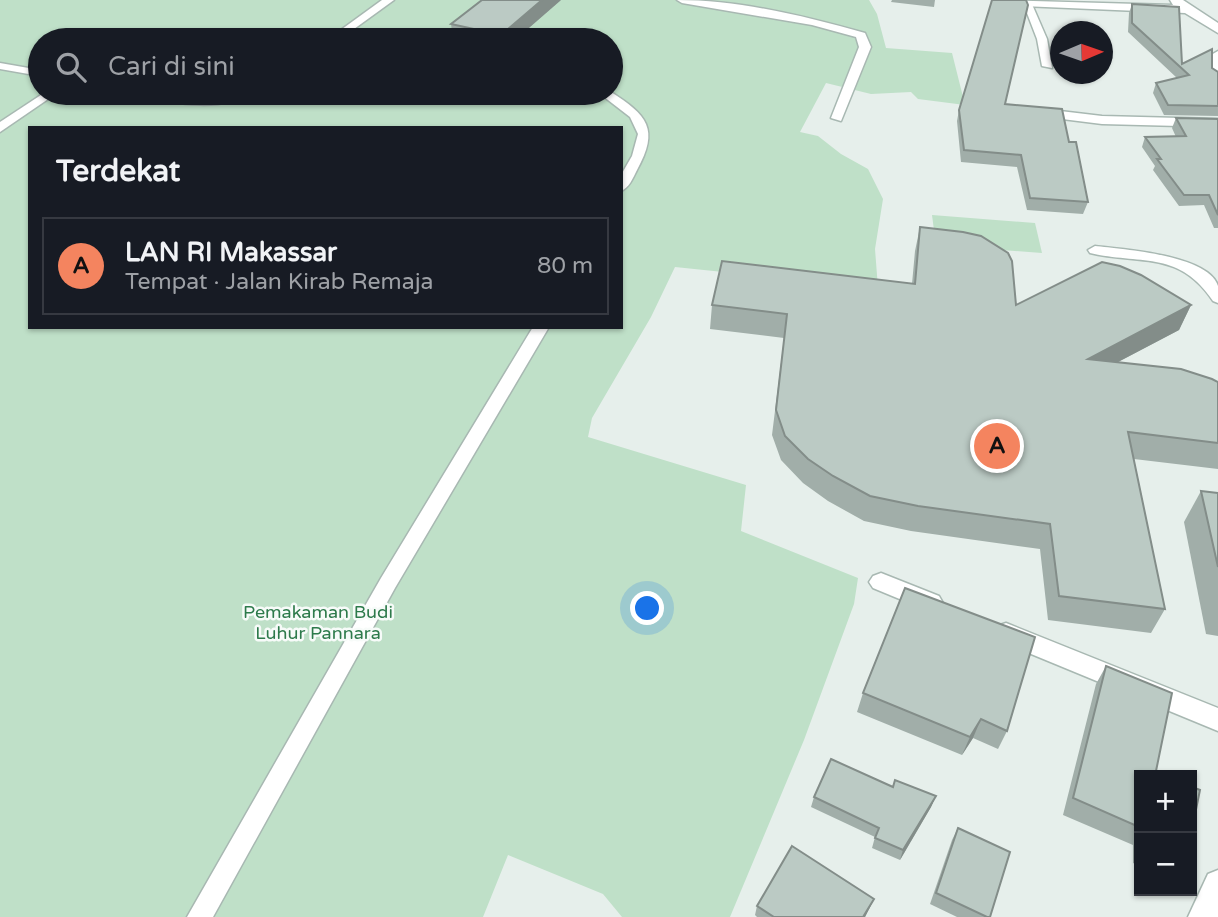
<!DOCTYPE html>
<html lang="id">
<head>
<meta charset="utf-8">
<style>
	body { margin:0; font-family:"Varela Round",sans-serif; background:#20242c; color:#f1f3f6 }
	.controls { position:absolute; right:21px; bottom:21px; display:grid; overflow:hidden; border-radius:0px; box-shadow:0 2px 5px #0004 }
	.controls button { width:63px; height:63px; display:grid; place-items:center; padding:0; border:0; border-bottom:2px solid #363941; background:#171b24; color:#f1f3f6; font:35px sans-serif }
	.compass { position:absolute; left:1050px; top:21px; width:63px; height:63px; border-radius:50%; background:#171b24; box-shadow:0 2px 5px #0004; rotate:88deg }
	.you { position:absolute; left:648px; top:609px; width:24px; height:24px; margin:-18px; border:5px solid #fff; border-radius:50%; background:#1a73e8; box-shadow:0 0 0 10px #1a73e833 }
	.badge { display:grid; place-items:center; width:46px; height:46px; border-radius:50%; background:#f4845f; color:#111; font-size:23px; font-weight:700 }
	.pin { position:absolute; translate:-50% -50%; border:4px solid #fff; box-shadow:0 2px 7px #0006 }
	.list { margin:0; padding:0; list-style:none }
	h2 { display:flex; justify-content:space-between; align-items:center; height:91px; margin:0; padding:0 28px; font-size:30px }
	h2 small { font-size:23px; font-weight:400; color:#9ea1a6 }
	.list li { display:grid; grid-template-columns:46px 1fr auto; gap:21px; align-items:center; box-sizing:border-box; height:98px; margin:0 14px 14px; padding:0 14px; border:2px solid #363941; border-radius:0px }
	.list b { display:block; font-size:26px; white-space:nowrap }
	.list p { margin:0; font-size:23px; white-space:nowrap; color:#9ea1a6 }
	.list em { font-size:23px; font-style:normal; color:#9ea1a6 }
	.icon { flex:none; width:38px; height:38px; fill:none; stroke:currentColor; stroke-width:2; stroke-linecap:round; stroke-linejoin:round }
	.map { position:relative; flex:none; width:1218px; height:917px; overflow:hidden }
	.search { position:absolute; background:#171b24; box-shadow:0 2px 5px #0004; left:28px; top:28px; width:595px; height:77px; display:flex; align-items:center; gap:18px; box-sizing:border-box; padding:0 24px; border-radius:38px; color:#9ea1a6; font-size:26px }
	.panel { position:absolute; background:#171b24; box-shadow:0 2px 5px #0004; left:28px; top:126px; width:595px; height:203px; border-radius:0px }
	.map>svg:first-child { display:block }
</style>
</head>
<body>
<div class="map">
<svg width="1218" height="917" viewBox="0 0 1218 917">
	<rect width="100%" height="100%" fill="#e6efeb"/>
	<g fill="#bfe0c8" fill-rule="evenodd">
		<path d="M0 0H869L877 14 886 48 952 53 965 105 918 99 911 92 871 94 826 83 800 132 818 136 841 154 868 169 883 199 875 249 878 288 675 267 651 317 592 418 588 437 746 485 741 531 858 578 854 604 804 740 730 917H622L603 894 508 855 483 917H0ZM40 40H611V93H40ZM30 128H621V327H30Z"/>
		<polygon points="932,215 1035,223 1042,253 936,245"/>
	</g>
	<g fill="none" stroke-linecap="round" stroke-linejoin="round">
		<defs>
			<g id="service">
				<polygon points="382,0 394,0 354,29 396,38 397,40 377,40 347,34 339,40 327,40"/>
				<path d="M677 0C739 0 805 16 865 33L871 47 841 121 831 118 859 47 856 37 812 25 682 3Z"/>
				<polygon points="1022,0 1031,2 1047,39 1052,68 1042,66 1037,39"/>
				<polygon points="0,63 40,70 40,76 0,69"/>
				<path d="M611 92C647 115 660 129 637 170 633 178 629 188 621 191V175L632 156 638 134 630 117 599 93Z"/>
				<polygon points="44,93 57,93 0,132 0,122"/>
				<path d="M149 93C170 92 191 98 212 98 226 98 238 92 252 93 233 110 168 107 149 93Z"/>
				<path d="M1095 246C1121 249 1209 255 1218 286 1218 290 1218 298 1218 303L1213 301C1179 250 1141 265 1090 253L1088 250Z"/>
				<polygon points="533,327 549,327 395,588 213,917 187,917 381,578"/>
			</g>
			<g id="minor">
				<polygon points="994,0 1173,5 1170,0 1183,0 1218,23 1218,33 1185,13 1000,5"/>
				<polygon points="1218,51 1218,82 1211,78 1211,55"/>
				<polygon points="1035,108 1102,116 1218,119 1218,127 1102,124 1030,115 1028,112"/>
				<polygon points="881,573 939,596 943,603 939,610 931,612 873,588 869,582 873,576"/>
				<polygon points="1006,623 1218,708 1218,731 997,640 994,633 997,626"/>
				<polygon points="1218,870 1218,917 1188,917 1208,874"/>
			</g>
		</defs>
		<use href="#service" stroke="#a8b8b2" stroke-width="3"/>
		<use href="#minor" stroke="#a8b8b2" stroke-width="3"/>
		<use href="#service" fill="#fff" fill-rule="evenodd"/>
		<use href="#minor" fill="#fff" fill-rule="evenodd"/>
	</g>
	<g fill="#a1aea9">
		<polygon points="561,0 515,40 453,40 451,24"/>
		<polygon points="892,0 935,0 934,7 891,2"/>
		<polygon points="1132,4 1182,64 1212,68 1218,72 1218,116 1164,115 1153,93 1156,83 1177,78 1128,32 1129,13"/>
		<polygon points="1005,104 1069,142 1088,202 1083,214 1027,210 1017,167 961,162 957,121 959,110"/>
		<polygon points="1176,118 1218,119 1218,228 1214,228 1204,205 1179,206 1153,170 1155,166 1142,147 1145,137 1176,137 1172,128"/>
		<polygon points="920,227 1016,305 1191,305 1179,330 1118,362 1218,382 1218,469 1134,459 1165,609 1151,633 1048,620 1040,549 911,531 864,521 828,501 803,483 781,460 772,435 784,338 710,329 712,305 912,284 915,251"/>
		<polygon points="1201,491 1218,493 1218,636 1206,634 1184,522"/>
		<polygon points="905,588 1007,731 998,749 973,738 962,755 857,712 863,693"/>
		<polygon points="1106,666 1139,775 1139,866 1133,863 1133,845 1063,815 1096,684"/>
		<polygon points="893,787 936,796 931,807 900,860 872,848 875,837 811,807 814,797"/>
		<polygon points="958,828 990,917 957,917 930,904 952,840"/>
		<polygon points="874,899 865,917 757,917 755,915 757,906"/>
	</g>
	<g fill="#838d89">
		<polygon points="542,0 561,0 515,40 502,40 501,35"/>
		<polygon points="1191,305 1179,330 1078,383 1088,359"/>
		<polygon points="981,719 973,738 962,755 970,737"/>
		<polygon points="936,796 931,807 900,860 903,850"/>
		<polygon points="874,899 865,917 863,917"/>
	</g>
	<g fill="#bbcac4" stroke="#838d89" stroke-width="2">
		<polygon points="482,0 542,0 501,35 451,24"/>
		<polygon points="992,0 1026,0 1028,5 1005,104 1062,109 1069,142 1076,142 1088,202 1030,198 1021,155 964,150 959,110"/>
		<polygon points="1132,4 1179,7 1182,64 1212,49 1212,68 1218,72 1218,106 1168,105 1156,83 1189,75 1132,23"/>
		<polygon points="1176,118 1218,119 1218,215 1209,195 1184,195 1157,159 1161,159 1145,137 1186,136"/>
		<polygon points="920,227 963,232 981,236 1008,253 1012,261 1016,305 1102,262 1120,266 1141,275 1191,305 1088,359 1181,369 1212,379 1218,382 1218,443 1128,432 1165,609 1059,596 1050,524 918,506 870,496 833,476 808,459 785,436 776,410 787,314 712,305 722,261 915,284"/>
		<polygon points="1201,491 1218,493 1218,567"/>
		<polygon points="905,588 1035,637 1007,731 981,719 970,737 863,693"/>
		<polygon points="1106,666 1172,693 1156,771 1166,775 1139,775 1139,827 1073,798"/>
		<polygon points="831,759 893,787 895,780 936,796 903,850 875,838 879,828 814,797"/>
		<polygon points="1192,787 1200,790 1192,829"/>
		<polygon points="958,828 1010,852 990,917 987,917 936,893"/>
		<polygon points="792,846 874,899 863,917 774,917 757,906"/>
	</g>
	<g text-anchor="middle" stroke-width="5" stroke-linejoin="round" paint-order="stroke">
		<g font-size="18" fill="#2d7a4b" stroke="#f7fbf9">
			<text x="318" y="618">Pemakaman Budi<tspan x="318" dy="21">Luhur Pannara</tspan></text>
		</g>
	</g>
</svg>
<div class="controls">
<button>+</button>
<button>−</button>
</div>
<svg class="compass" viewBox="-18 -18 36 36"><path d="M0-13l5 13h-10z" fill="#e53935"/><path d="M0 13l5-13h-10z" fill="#9ea1a6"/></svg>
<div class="you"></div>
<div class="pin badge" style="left:997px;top:446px">A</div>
<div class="search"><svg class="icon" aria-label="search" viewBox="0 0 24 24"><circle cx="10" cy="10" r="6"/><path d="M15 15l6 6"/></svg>Cari di sini</div>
<section class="panel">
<h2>Terdekat<small></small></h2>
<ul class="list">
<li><span class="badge">A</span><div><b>LAN RI Makassar</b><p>Tempat · Jalan Kirab Remaja</p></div><em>80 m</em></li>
</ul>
</section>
</div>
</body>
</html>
